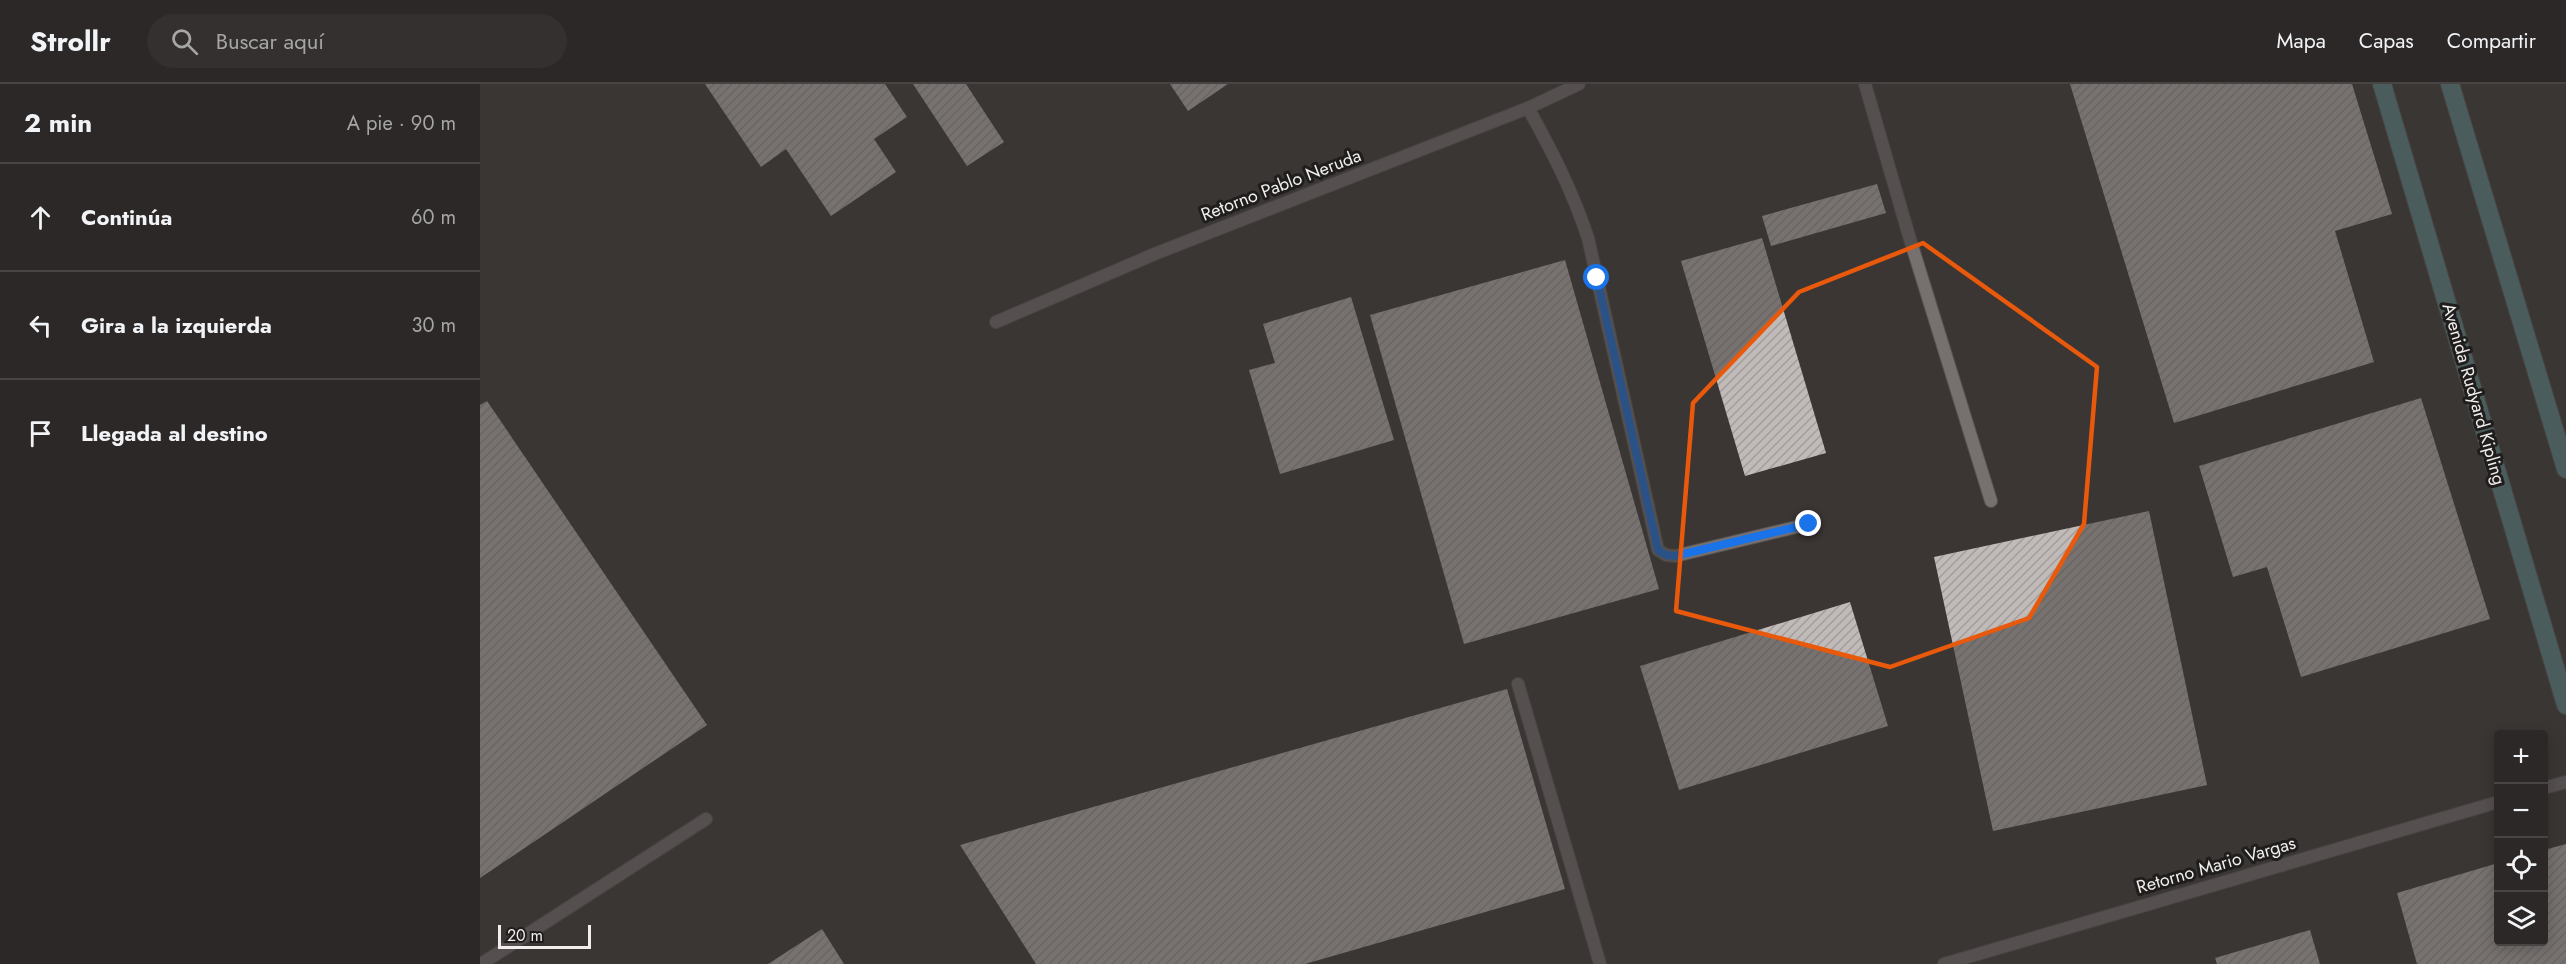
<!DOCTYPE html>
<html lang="es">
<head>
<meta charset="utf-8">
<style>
	body { margin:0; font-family:Jost,sans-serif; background:#34302f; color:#f1f3f6 }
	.controls { position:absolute; right:18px; bottom:18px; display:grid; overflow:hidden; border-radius:6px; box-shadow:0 3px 15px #0003 }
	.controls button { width:54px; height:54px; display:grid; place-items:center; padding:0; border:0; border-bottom:2px solid #484444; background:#2c2827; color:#f1f3f6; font:30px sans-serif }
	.scale { position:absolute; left:18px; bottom:15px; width:93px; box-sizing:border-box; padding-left:6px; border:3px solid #f1eeed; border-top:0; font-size:16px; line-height:21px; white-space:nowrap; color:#f1eeed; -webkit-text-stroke:4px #201e1d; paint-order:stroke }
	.stop { position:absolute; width:18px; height:18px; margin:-14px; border:4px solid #1a73e8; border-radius:50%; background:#fff }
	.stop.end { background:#1a73e8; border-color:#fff; box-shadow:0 2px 6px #0008 }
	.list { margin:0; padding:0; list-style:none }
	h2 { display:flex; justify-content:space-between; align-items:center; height:78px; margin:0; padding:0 24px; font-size:26px }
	h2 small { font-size:20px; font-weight:400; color:#a6a6a7 }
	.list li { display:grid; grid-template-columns:39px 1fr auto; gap:18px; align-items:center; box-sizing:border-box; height:108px; padding:0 24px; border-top:2px solid #484444 }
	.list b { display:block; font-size:22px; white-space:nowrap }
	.list em { font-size:20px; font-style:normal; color:#a6a6a7 }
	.icon { flex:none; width:33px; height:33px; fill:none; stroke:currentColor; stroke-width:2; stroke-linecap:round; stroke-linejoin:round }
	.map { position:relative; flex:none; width:2086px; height:880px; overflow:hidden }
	header { display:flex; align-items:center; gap:36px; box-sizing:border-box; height:84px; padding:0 30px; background:#2c2827; border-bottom:2px solid #484444 }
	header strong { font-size:28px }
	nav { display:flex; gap:33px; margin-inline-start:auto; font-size:21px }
	.search { width:420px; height:54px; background:#34302f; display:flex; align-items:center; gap:15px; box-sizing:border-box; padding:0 21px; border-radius:33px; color:#a6a6a7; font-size:22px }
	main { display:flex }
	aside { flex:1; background:#2c2827 }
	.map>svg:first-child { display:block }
</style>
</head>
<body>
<header>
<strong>Strollr</strong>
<div class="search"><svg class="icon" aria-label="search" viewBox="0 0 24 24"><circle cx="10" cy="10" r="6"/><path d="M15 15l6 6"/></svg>Buscar aquí</div>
<nav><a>Mapa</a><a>Capas</a><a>Compartir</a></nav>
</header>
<main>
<aside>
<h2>2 min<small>A pie · 90 m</small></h2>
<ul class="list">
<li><svg class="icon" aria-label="ahead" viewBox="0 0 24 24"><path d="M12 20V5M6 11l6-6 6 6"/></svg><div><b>Continúa</b></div><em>60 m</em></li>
<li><svg class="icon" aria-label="left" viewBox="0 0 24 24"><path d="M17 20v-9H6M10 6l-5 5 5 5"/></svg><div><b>Gira a la izquierda</b></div><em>30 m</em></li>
<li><svg class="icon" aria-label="arrive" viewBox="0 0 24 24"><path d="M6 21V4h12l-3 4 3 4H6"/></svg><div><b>Llegada al destino</b></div></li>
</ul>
</aside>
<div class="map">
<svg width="2086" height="880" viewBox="0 0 2086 880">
	<defs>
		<pattern id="building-hatch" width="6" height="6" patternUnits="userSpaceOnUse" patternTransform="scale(1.5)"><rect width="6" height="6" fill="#c0bab8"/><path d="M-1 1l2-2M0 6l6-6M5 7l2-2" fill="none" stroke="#a29d9c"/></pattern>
	</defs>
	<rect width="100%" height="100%" fill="#3b3634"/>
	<g fill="url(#building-hatch)">
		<polygon points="225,0 405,0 427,33 394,55 416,88 351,132 306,65 281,83"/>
		<polygon points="433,0 486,0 524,58 487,82"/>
		<polygon points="690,0 748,0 708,27"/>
		<polygon points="1590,0 1872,0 1912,130 1855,147 1894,278 1694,339"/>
		<polygon points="1397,100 1406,129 1291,162 1282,132"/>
		<polygon points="1282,154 1346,369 1265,392 1201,177"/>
		<polygon points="1085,176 1179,505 984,560 890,231"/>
		<polygon points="871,213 914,356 800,390 769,286 795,279 783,240"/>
		<polygon points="1941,314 2010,535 1821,593 1787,483 1753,493 1719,382"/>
		<polygon points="7,317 227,641 0,794 0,321"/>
		<polygon points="1669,427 1727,701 1513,747 1454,473"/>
		<polygon points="1370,518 1408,642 1199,706 1160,582"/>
		<polygon points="1027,605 1085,805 825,880 556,880 480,761"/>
		<polygon points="2086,760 2086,880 1937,880 1917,809 2018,779 2018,858 2064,858 2064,766"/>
		<polygon points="342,845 364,880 288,880"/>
		<polygon points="1830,846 1840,880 1737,880 1735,874"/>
	</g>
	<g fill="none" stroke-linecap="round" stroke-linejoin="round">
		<defs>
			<g id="lane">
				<polyline points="1385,0 1429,152 1511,417"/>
				<path d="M1048 24C1072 67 1092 106 1108 154L1178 466 1186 471 1195 472 1329 440"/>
				<polyline points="516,238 677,169 1048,24 1099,0"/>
				<polyline points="1038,600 1120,880"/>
				<polyline points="2064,704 2086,698"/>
				<polyline points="1,880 226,735"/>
				<polyline points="1464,880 2018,718"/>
			</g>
			<g id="secondary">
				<polyline points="1902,0 2086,621"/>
				<polyline points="1970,0 2086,385"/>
			</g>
		</defs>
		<use href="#lane" stroke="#585352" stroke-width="14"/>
		<use href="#secondary" stroke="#585352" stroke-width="20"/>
		<use href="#lane" stroke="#76706f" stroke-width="12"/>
		<use href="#secondary" stroke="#5d898b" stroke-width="18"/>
	</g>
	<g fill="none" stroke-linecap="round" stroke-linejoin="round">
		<polyline stroke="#1a73e8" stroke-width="8" points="1117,194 1178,466 1186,471 1195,472 1329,440"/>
	</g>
	<path d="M0 0H2086V880H0ZM1443 159 1617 283 1604 440 1549 534 1410 583 1196 527 1213 319 1319 208Z" fill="#3b3634" fill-opacity=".55" fill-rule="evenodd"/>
	<path fill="none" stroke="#e8590c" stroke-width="4.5" stroke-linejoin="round" d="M1443 159 1617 283 1604 440 1549 534 1410 583 1196 527 1213 319 1319 208Z"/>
	<g text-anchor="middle" stroke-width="6" stroke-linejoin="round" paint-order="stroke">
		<g font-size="18" fill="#f1eeed" stroke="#201e1d">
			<text transform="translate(801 101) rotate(-21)" y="6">Retorno Pablo Neruda</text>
			<text transform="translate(1994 310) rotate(74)" y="6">Avenida Rudyard Kipling</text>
			<text transform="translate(1736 781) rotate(-16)" y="6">Retorno Mario Vargas</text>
		</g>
	</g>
</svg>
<div class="controls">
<button>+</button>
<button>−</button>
<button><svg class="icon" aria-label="locate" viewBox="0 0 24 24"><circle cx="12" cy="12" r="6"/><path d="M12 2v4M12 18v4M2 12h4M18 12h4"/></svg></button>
<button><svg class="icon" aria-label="layers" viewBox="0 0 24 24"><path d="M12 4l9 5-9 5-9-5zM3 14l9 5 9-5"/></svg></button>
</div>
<div class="scale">20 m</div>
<div class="stop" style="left:1117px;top:194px"></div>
<div class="stop end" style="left:1329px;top:440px"></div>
</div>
</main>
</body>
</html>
